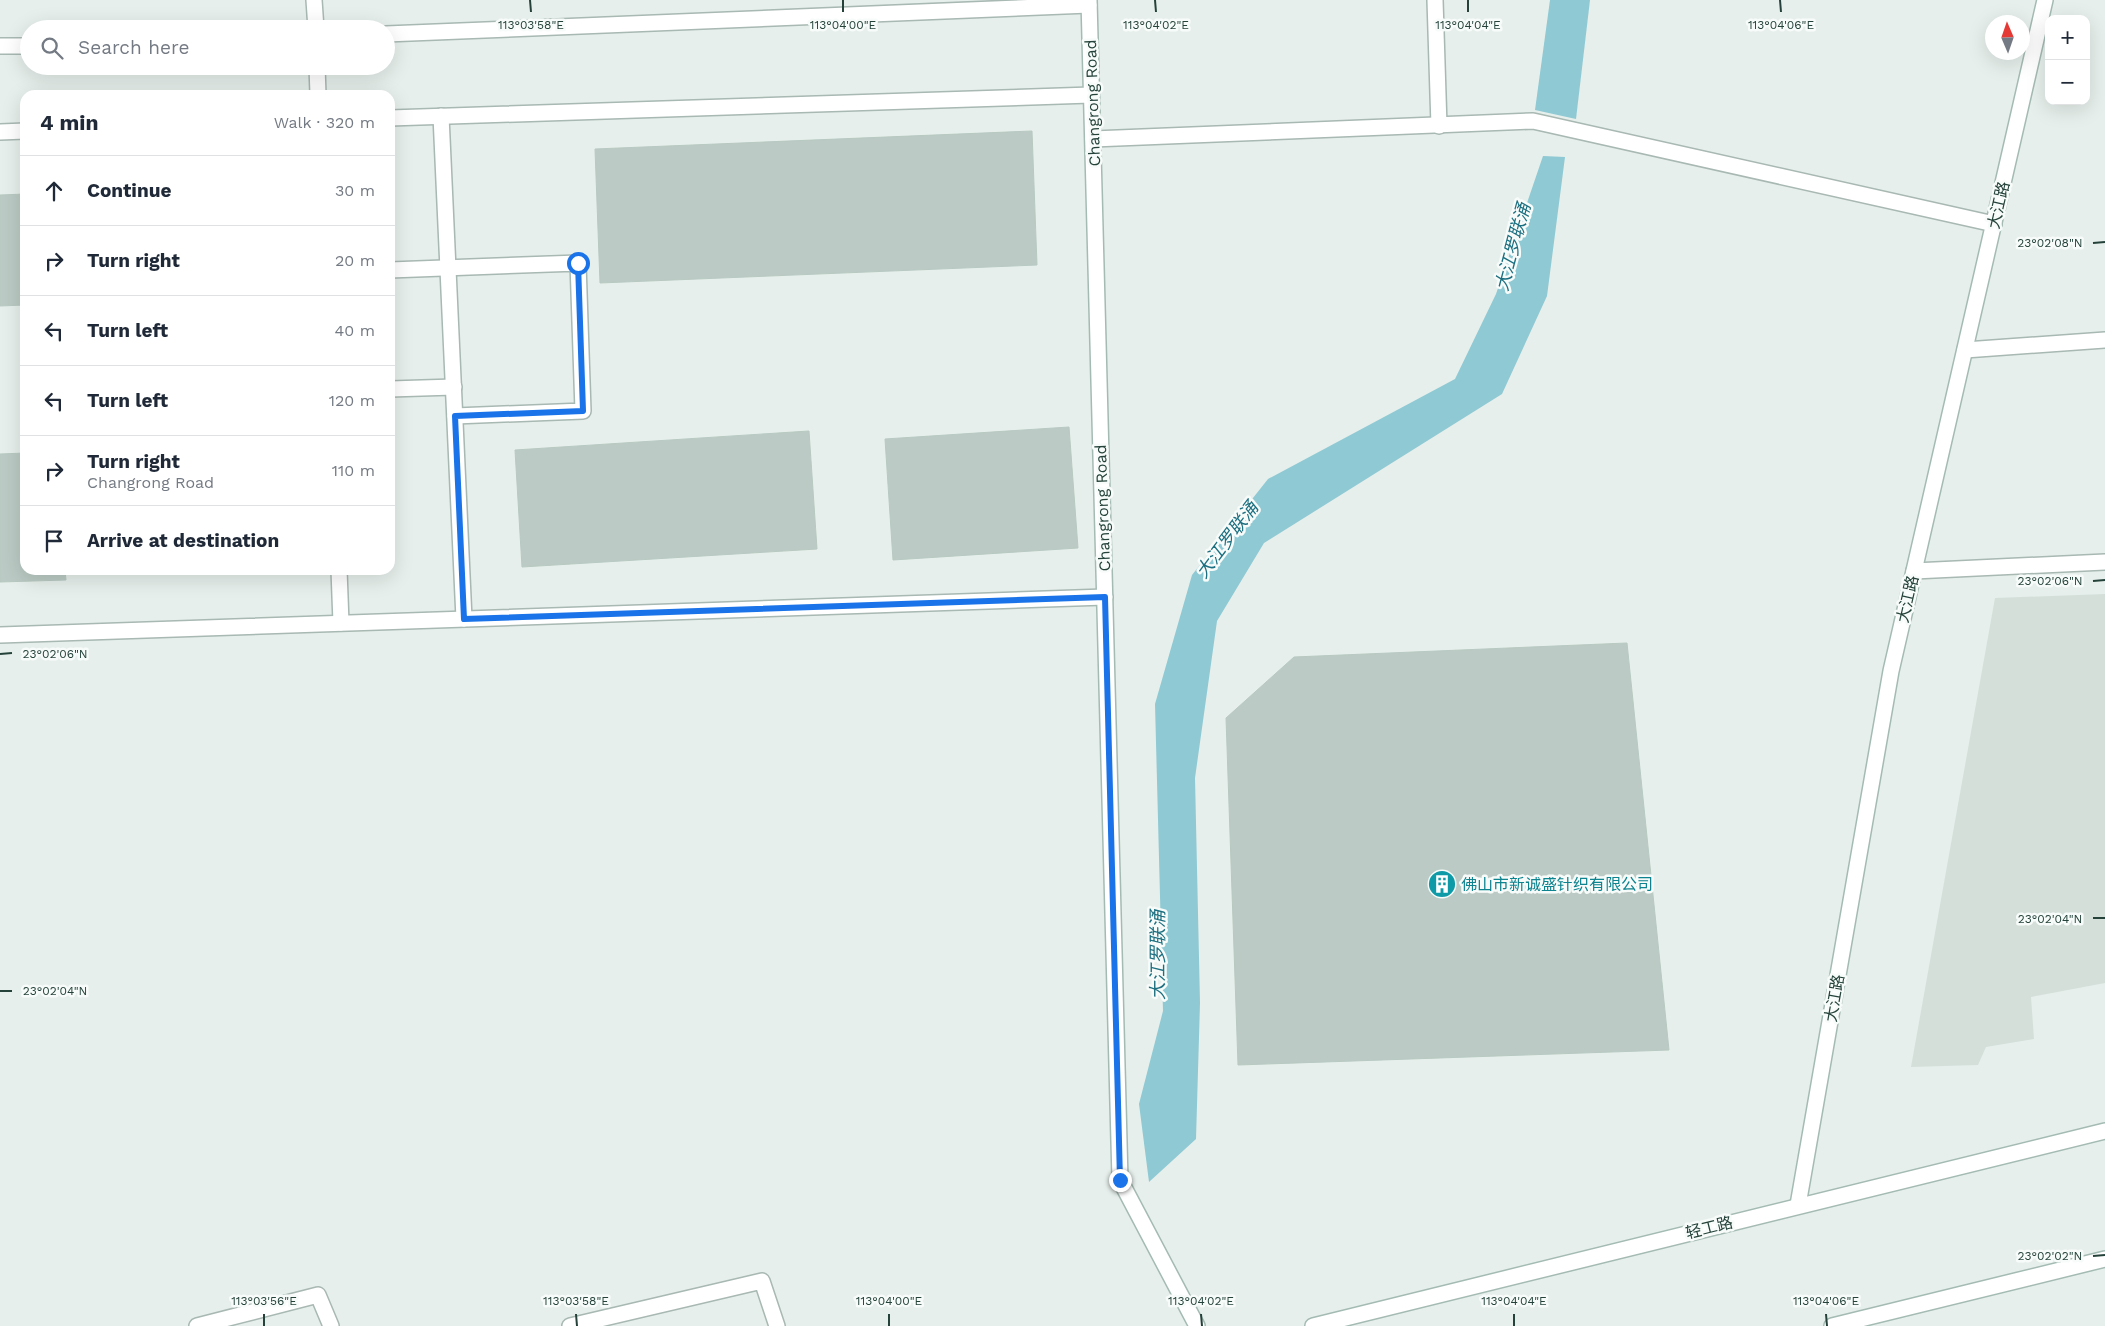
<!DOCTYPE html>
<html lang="en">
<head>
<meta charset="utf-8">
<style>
	body { margin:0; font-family:"Work Sans","Noto Sans SC",sans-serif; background:#f6f6f7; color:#1f2937 }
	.controls { position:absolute; right:15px; top:15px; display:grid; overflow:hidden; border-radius:10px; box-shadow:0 5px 20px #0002 }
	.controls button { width:45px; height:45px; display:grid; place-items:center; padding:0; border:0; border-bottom:1px solid #e0e1e3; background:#fff; color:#1f2937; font:25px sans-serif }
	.compass { position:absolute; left:1985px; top:15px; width:45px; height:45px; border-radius:50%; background:#fff; box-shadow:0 5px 20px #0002; rotate:358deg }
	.stop { position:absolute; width:15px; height:15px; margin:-11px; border:4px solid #1a73e8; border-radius:50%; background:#fff }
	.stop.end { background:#1a73e8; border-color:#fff; box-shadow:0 1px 5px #0008 }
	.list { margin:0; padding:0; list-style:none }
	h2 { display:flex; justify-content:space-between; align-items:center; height:65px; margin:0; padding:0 20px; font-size:21px }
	h2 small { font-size:16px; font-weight:400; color:#747a83 }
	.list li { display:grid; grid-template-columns:32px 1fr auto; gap:15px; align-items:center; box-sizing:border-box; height:70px; padding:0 20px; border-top:1px solid #e0e1e3 }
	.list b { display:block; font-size:19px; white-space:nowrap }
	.list p { margin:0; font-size:16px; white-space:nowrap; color:#747a83 }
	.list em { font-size:16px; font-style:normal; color:#747a83 }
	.icon { flex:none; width:28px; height:28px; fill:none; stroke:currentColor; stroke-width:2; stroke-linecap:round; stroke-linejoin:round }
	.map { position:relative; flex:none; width:2105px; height:1326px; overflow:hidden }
	.search { position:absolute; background:#fff; box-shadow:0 5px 20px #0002; left:20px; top:20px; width:375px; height:55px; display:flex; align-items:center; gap:12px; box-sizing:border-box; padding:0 18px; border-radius:28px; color:#747a83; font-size:19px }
	.panel { position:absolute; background:#fff; box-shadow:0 5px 20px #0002; left:20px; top:90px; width:375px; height:485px; border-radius:15px }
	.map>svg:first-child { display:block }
</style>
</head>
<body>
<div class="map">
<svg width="2105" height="1326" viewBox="0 0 2105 1326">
	<rect width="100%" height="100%" fill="#e6efeb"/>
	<polygon fill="#d4dfda" points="2105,594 2105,983 2031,997 2034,1039 1986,1047 1978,1065 1911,1067 1995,598"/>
	<g fill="#8ec9d4">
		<polygon points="1550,0 1590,0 1576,119 1535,110"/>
		<polygon points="1543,156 1565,157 1547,296 1502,394 1264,543 1217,621 1195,778 1200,1003 1196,1139 1149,1182 1139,1104 1163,1011 1155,704 1192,575 1268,479 1455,379 1496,294"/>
	</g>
	<g fill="#bbcac4" stroke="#b8c9c2">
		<polygon points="1032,131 1037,265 600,283 595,149"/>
		<polygon points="25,194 25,305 0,306 0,195"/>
		<polygon points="1069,427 1078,548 893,560 885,439"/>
		<polygon points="809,431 817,549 522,567 515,450"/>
		<polygon points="25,453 25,570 65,570 66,580 0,582 0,454"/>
		<polygon points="1627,643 1669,1050 1238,1065 1226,718 1294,657"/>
	</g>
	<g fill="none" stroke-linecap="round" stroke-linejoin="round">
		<defs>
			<g id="street">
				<polyline points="314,0 316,29"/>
				<polyline points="1435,0 1439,126"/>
				<polyline points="386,34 1089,5"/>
				<polyline points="1,46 29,46"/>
				<polyline points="317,66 318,95"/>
				<polyline points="441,116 464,619"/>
				<polyline points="390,118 1091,95"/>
				<polyline points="0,132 25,131"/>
				<polyline points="1093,139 1533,121 1994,224"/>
				<polyline points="390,270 578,263 583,411 455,416"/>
				<polyline points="1965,350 2105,340"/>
				<polyline points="390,389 454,387"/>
				<polyline points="339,570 341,623"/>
				<polyline points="1914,571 2105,562"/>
				<polyline points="0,635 1105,597"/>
				<polyline points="197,1326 318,1295 331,1326"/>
				<polyline points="570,1326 762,1281 777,1326"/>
			</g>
			<g id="secondary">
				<polyline points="1089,0 1120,1180 1197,1326"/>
				<polyline points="1798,1205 1891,671 2045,0"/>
				<polyline points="1313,1326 2105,1131"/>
				<polyline points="1832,1326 2105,1259"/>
			</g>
		</defs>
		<use href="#street" stroke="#a8b8b2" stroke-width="18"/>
		<use href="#secondary" stroke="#a4bbb3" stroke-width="18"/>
		<use href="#street" stroke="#fff" stroke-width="15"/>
		<use href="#secondary" stroke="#fff" stroke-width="15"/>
	</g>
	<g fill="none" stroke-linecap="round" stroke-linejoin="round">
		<polyline stroke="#1a73e8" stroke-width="6" points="578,263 583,411 455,416 464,619 1105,597 1120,1180"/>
	</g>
	<path fill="none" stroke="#24423a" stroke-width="2" d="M530 0 531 12M843 0V12M1155 0 1156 12M1468 0V12M1780 0 1781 12M2093 243 2105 242M2093 581 2105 580M0 654 12 653M2093 918H2105M0 991H12M2093 1256 2105 1255M264 1314V1326M576 1314 577 1326M889 1314V1326M1201 1314 1202 1326M1514 1314V1326M1826 1314 1827 1326"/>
	<defs>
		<symbol id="building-disc" viewBox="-11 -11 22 22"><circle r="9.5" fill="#0f9aa8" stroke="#f7fbf9"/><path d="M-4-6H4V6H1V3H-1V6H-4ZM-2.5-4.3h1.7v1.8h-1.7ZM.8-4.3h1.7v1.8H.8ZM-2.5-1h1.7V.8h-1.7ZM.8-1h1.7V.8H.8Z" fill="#fff"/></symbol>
	</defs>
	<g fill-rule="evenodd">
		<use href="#building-disc" x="1426" y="868" width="32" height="32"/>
	</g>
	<g text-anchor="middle" stroke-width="5" stroke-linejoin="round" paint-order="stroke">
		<g font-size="16" fill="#24423a" stroke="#f7fbf9">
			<text transform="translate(1092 103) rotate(-92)" y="6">Changrong Road</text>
			<text transform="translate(1998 205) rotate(-77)" y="6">大江路</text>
			<text transform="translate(1102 508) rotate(-92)" y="6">Changrong Road</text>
			<text transform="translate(1907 599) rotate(-77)" y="6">大江路</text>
			<text transform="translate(1834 998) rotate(-80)" y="6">大江路</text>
			<text transform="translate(1709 1227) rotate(-14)" y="6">轻工路</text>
		</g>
		<g font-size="16" fill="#0d838f" stroke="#f7fbf9" text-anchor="start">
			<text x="1461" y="890">佛山市新诚盛针织有限公司</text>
		</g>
		<g font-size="18" font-style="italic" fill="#1c6f80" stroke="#f7fbf9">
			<text transform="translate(1513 247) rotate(-75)" y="6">大江罗联涌</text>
			<text transform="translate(1227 540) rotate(-53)" y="6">大江罗联涌</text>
			<text transform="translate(1158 955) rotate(-90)" y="6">大江罗联涌</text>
		</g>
	</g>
	<g font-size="12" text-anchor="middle" fill="#24423a" stroke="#f7fbf9" stroke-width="5" stroke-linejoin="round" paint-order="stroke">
		<text x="531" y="29">113°03'58"E</text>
		<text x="843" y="29">113°04'00"E</text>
		<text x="1156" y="29">113°04'02"E</text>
		<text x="1468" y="29">113°04'04"E</text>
		<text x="1781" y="29">113°04'06"E</text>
		<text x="2050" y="247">23°02'08"N</text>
		<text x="2050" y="585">23°02'06"N</text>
		<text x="55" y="658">23°02'06"N</text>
		<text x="2050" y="923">23°02'04"N</text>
		<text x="55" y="995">23°02'04"N</text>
		<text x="2050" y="1260">23°02'02"N</text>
		<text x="264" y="1305">113°03'56"E</text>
		<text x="576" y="1305">113°03'58"E</text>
		<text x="889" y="1305">113°04'00"E</text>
		<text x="1201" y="1305">113°04'02"E</text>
		<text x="1514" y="1305">113°04'04"E</text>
		<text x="1826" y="1305">113°04'06"E</text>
	</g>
</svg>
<div class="controls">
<button>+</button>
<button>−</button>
</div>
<svg class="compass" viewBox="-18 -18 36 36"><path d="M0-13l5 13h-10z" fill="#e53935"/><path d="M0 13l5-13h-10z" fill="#747a83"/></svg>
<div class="stop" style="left:578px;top:263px"></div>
<div class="stop end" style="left:1120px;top:1180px"></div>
<div class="search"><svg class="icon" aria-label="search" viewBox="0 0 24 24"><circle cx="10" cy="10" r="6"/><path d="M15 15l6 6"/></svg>Search here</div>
<section class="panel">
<h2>4 min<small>Walk · 320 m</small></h2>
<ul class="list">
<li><svg class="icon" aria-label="ahead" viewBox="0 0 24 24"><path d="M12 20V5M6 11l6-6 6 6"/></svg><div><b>Continue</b></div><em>30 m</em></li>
<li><svg class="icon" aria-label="right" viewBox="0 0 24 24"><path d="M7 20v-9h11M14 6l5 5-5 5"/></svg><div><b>Turn right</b></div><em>20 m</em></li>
<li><svg class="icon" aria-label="left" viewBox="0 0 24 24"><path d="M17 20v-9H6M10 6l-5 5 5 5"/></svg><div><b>Turn left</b></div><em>40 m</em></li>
<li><svg class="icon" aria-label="left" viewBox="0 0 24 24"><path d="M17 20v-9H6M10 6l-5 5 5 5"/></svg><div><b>Turn left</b></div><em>120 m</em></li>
<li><svg class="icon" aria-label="right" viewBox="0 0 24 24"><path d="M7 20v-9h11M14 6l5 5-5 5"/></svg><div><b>Turn right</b><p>Changrong Road</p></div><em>110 m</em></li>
<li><svg class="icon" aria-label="arrive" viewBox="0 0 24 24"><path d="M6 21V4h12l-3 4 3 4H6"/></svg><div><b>Arrive at destination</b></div></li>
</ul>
</section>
</div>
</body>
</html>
